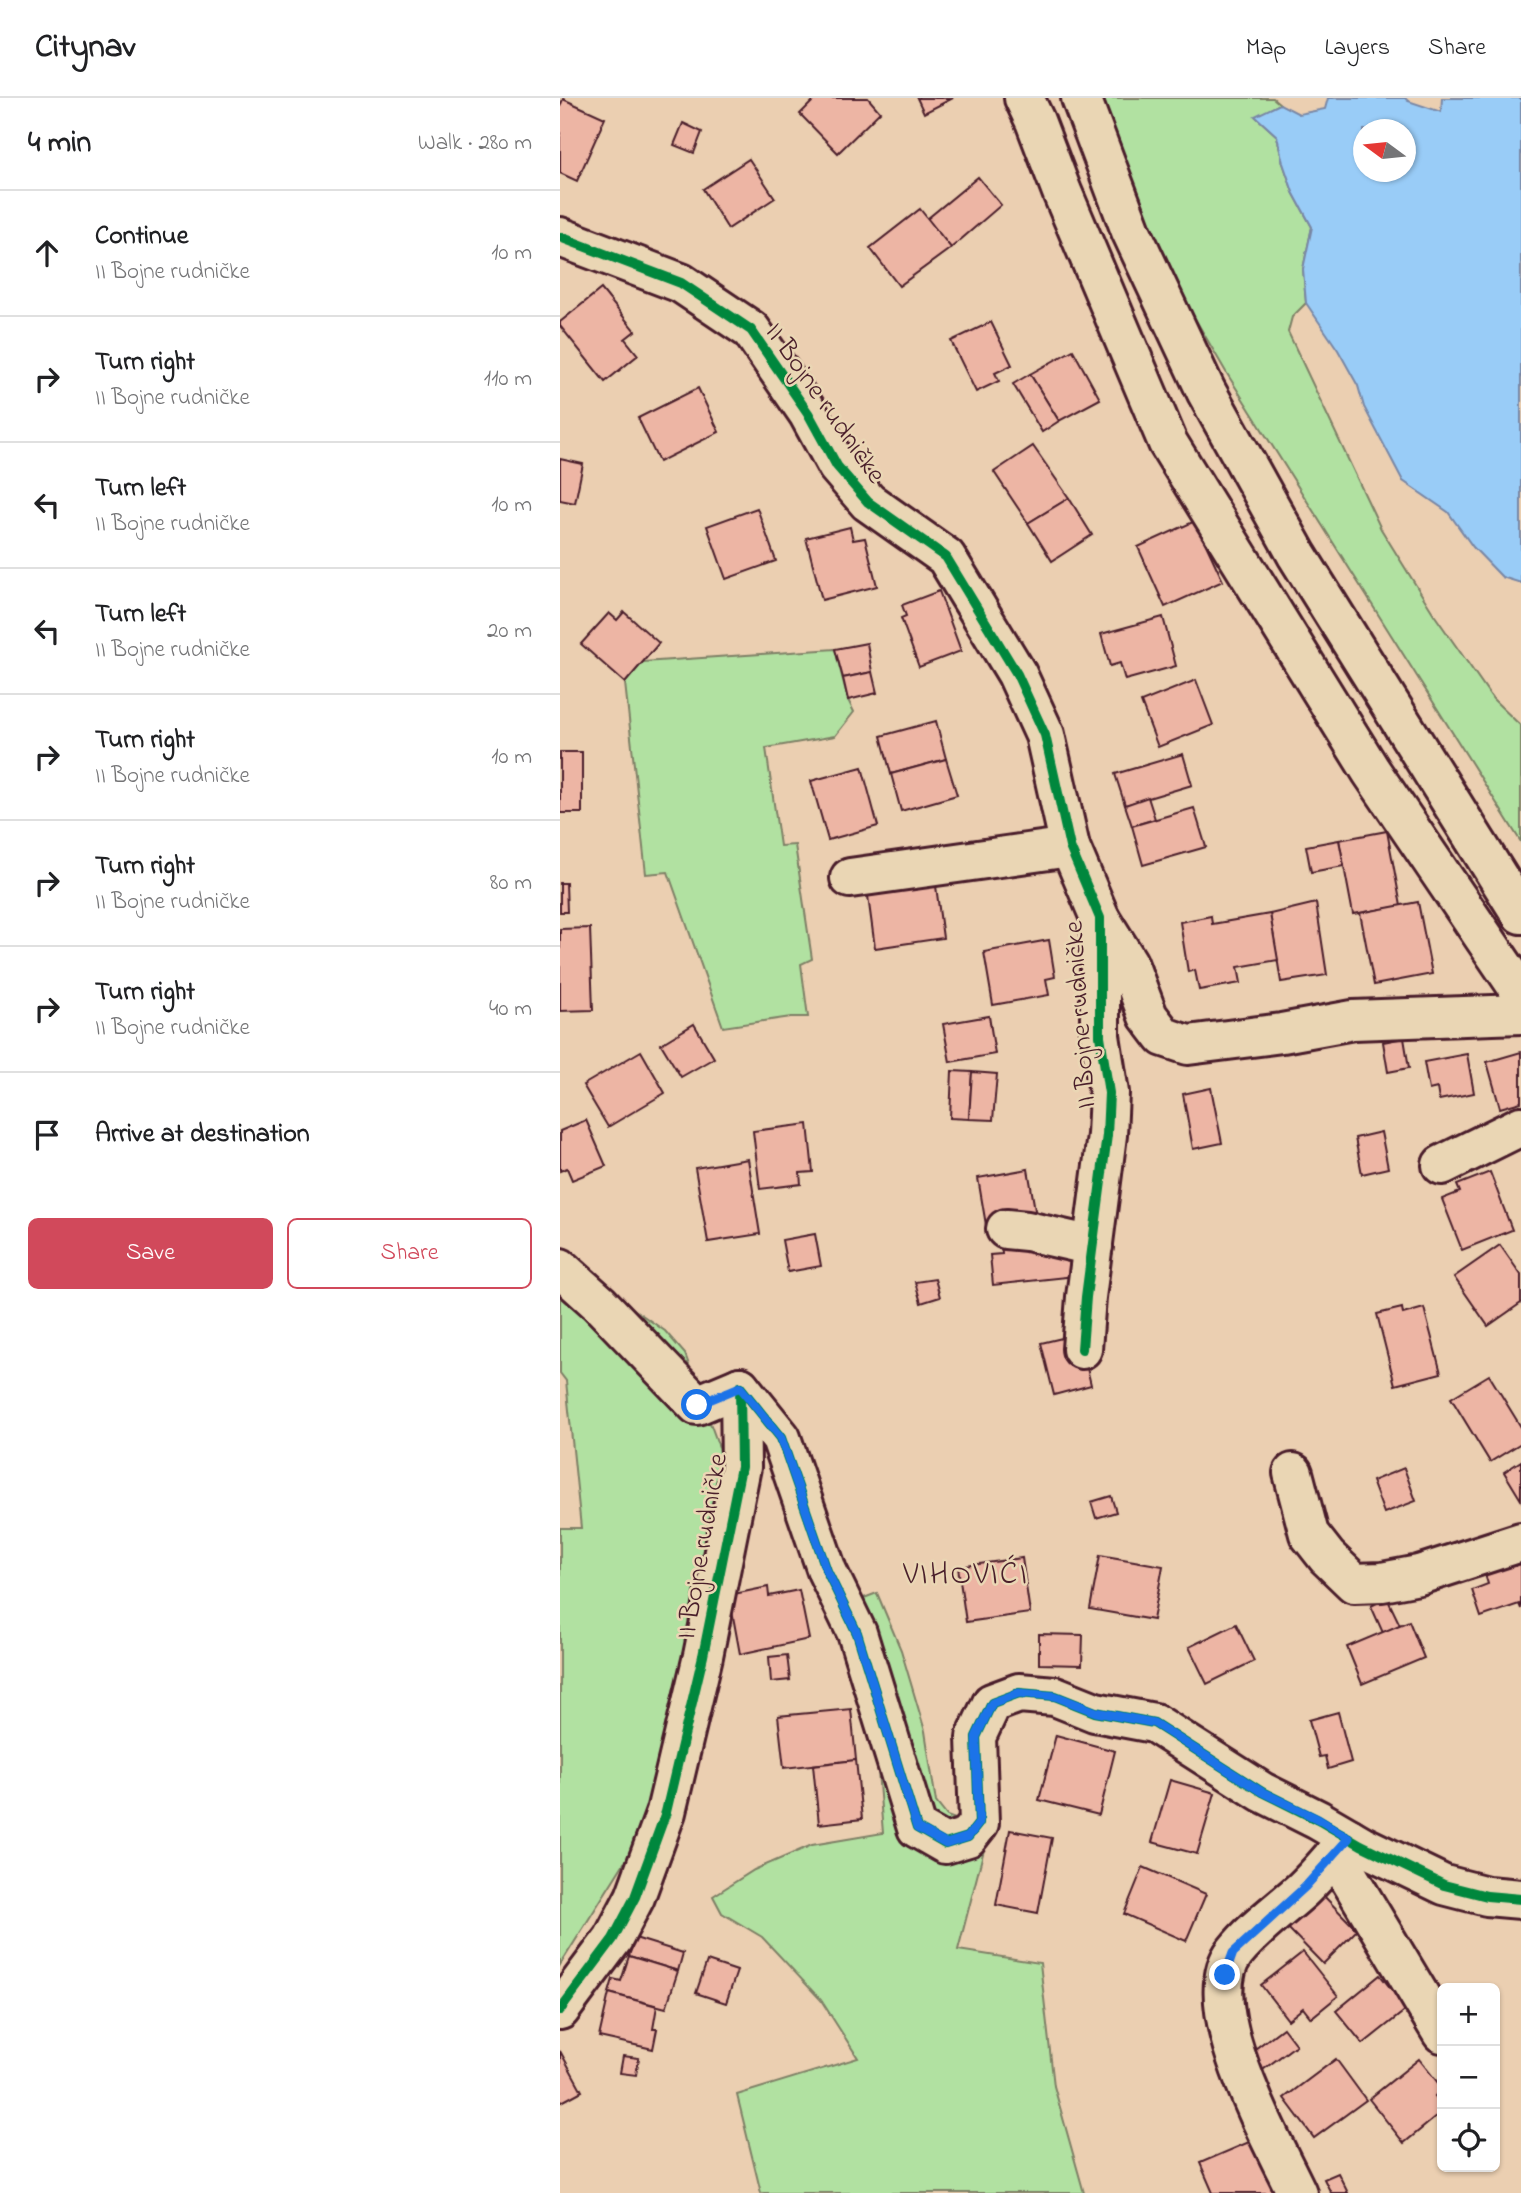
<!DOCTYPE html>
<html lang="en">
<head>
<meta charset="utf-8">
<style>
	body { margin:0; font-family:"Indie Flower",sans-serif; background:#f2f2f2; color:#202124 }
	.controls { position:absolute; right:21px; bottom:21px; display:grid; overflow:hidden; border-radius:10px; box-shadow:0 2px 5px #0004 }
	.controls button { width:63px; height:63px; display:grid; place-items:center; padding:0; border:0; border-bottom:2px solid #e0e0e0; background:#fff; color:#202124; font:35px sans-serif }
	.compass { position:absolute; left:793px; top:21px; width:63px; height:63px; border-radius:50%; background:#fff; box-shadow:0 2px 5px #0004; rotate:285deg }
	.stop { position:absolute; width:21px; height:21px; margin:-16px; border:5px solid #1a73e8; border-radius:50%; background:#fff }
	.stop.end { background:#1a73e8; border-color:#fff; box-shadow:0 2px 7px #0008 }
	.list { margin:0; padding:0; list-style:none }
	h2 { display:flex; justify-content:space-between; align-items:center; height:91px; margin:0; padding:0 28px; font-size:30px }
	h2 small { font-size:23px; font-weight:400; color:#757577 }
	.list li { display:grid; grid-template-columns:46px 1fr auto; gap:21px; align-items:center; box-sizing:border-box; height:126px; padding:0 28px; border-top:2px solid #e0e0e0 }
	.list b { display:block; font-size:26px; white-space:nowrap }
	.list p { margin:0; font-size:23px; white-space:nowrap; color:#757577 }
	.list em { font-size:23px; font-style:normal; color:#757577 }
	.actions { display:flex; gap:14px; padding:21px 28px }
	.actions a { flex:1; padding:16px 0; border:2px solid #d1495b; border-radius:10px; text-align:center; font-size:24px; color:#d1495b }
	.actions .main { background:#d1495b; color:#fff }
	.icon { flex:none; width:38px; height:38px; fill:none; stroke:currentColor; stroke-width:2; stroke-linecap:round; stroke-linejoin:round }
	.map { position:relative; flex:none; width:961px; height:2095px; overflow:hidden }
	header { display:flex; align-items:center; gap:42px; box-sizing:border-box; height:98px; padding:0 35px; background:#fff; border-bottom:2px solid #e0e0e0 }
	header strong { font-size:33px }
	nav { display:flex; gap:38px; margin-inline-start:auto; font-size:24px }
	main { display:flex }
	aside { flex:1; background:#fff }
	.map>svg:first-child { display:block }
</style>
</head>
<body>
<header>
<strong>Citynav</strong>
<nav><a>Map</a><a>Layers</a><a>Share</a></nav>
</header>
<main>
<aside>
<h2>4 min<small>Walk · 280 m</small></h2>
<ul class="list">
<li><svg class="icon" aria-label="ahead" viewBox="0 0 24 24"><path d="M12 20V5M6 11l6-6 6 6"/></svg><div><b>Continue</b><p>II Bojne rudničke</p></div><em>10 m</em></li>
<li><svg class="icon" aria-label="right" viewBox="0 0 24 24"><path d="M7 20v-9h11M14 6l5 5-5 5"/></svg><div><b>Turn right</b><p>II Bojne rudničke</p></div><em>110 m</em></li>
<li><svg class="icon" aria-label="left" viewBox="0 0 24 24"><path d="M17 20v-9H6M10 6l-5 5 5 5"/></svg><div><b>Turn left</b><p>II Bojne rudničke</p></div><em>10 m</em></li>
<li><svg class="icon" aria-label="left" viewBox="0 0 24 24"><path d="M17 20v-9H6M10 6l-5 5 5 5"/></svg><div><b>Turn left</b><p>II Bojne rudničke</p></div><em>20 m</em></li>
<li><svg class="icon" aria-label="right" viewBox="0 0 24 24"><path d="M7 20v-9h11M14 6l5 5-5 5"/></svg><div><b>Turn right</b><p>II Bojne rudničke</p></div><em>10 m</em></li>
<li><svg class="icon" aria-label="right" viewBox="0 0 24 24"><path d="M7 20v-9h11M14 6l5 5-5 5"/></svg><div><b>Turn right</b><p>II Bojne rudničke</p></div><em>80 m</em></li>
<li><svg class="icon" aria-label="right" viewBox="0 0 24 24"><path d="M7 20v-9h11M14 6l5 5-5 5"/></svg><div><b>Turn right</b><p>II Bojne rudničke</p></div><em>40 m</em></li>
<li><svg class="icon" aria-label="arrive" viewBox="0 0 24 24"><path d="M6 21V4h12l-3 4 3 4H6"/></svg><div><b>Arrive at destination</b></div></li>
</ul>
<div class="actions"><a class="main">Save</a><a>Share</a></div>
</aside>
<div class="map">
<svg width="961" height="2095" viewBox="0 0 961 2095">
	<rect width="100%" height="100%" fill="#ebcfb1"/>
	<filter id="ink" filterUnits="userSpaceOnUse"><feTurbulence type="fractalNoise" baseFrequency=".0143" numOctaves="2"/><feDisplacementMap in="SourceGraphic" scale="14" xChannelSelector="R" yChannelSelector="G"/><feConvolveMatrix kernelMatrix="1 2 1 2 8 2 1 2 1" color-interpolation-filters="sRGB"/></filter>
	<g filter="url(#ink)">
		<g fill="#b1e1a1" stroke="#7e8066" stroke-width="2">
			<polygon points="527,0 713,0 720,6 696,19 717,38 723,65 733,94 752,129 743,171 746,205 732,219 728,234 821,431 875,518 933,601 961,628 961,744 666,274 584,133"/>
			<polygon points="275,551 288,602 294,614 275,638 206,650 220,748 235,747 252,861 241,866 248,919 231,919 163,929 108,774 86,776 65,585 83,564"/>
			<polygon points="0,1160 105,1233 125,1256 160,1352 189,1392 85,1782 64,1765 0,1867 0,1430 21,1430 6,1283 0,1275"/>
			<polygon points="317,1495 341,1552 365,1633 376,1704 387,1718 403,1724 434,1713 398,1852 480,1865 494,1988 524,2095 201,2095 177,1997 298,1960 261,1902 202,1839 162,1815 153,1798 194,1772 252,1747 323,1735 304,1500"/>
		</g>
		<path fill="#99ccf7" stroke="#7987a5" stroke-width="2" fill-rule="evenodd" d="M768 0H845L848 3 881 14 882 0H961V485L942 479 913 449 888 414 843 383 804 309 798 288 778 252 746 205 743 171 752 129 733 94 723 65 717 38 695 18 720 6 739 16 765 11ZM804 32H846V74H804Z"/>
		<g fill="#edb5a4" stroke="#4a1f2b" stroke-width="2">
			<polygon points="256,0 308,0 320,14 278,55 240,16"/>
			<polygon points="357,0 393,0 364,15"/>
			<polygon points="3,1 45,20 17,83 0,75 0,9"/>
			<polygon points="123,25 142,34 134,55 114,47"/>
			<polygon points="189,61 215,100 168,131 143,91"/>
			<polygon points="418,79 441,107 391,150 367,121"/>
			<polygon points="360,111 391,150 339,188 310,150"/>
			<polygon points="41,191 75,233 65,241 78,257 45,284 0,228 0,224"/>
			<polygon points="431,224 452,267 435,275 439,283 416,294 391,243"/>
			<polygon points="513,252 540,301 499,323 470,276"/>
			<polygon points="470,276 499,323 482,334 453,286"/>
			<polygon points="138,290 159,334 99,364 78,320"/>
			<polygon points="473,348 509,400 468,425 434,374"/>
			<polygon points="0,361 23,366 15,405 0,402"/>
			<polygon points="509,400 532,437 492,463 468,425"/>
			<polygon points="197,410 216,463 166,481 147,428"/>
			<polygon points="635,423 663,483 605,509 578,449"/>
			<polygon points="290,429 293,442 305,440 317,488 262,502 246,440"/>
			<polygon points="379,493 401,553 359,569 341,520 346,518 342,507"/>
			<polygon points="64,514 99,545 65,585 21,546 49,515 57,522"/>
			<polygon points="603,519 616,568 565,582 560,565 550,568 541,536"/>
			<polygon points="307,545 312,574 283,580 275,551"/>
			<polygon points="312,574 317,595 288,602 283,580"/>
			<polygon points="636,582 653,627 598,649 581,604"/>
			<polygon points="376,623 386,661 331,676 321,638"/>
			<rect x="0" y="654" width="22" height="61"/>
			<polygon points="623,656 632,687 565,707 555,676"/>
			<polygon points="386,661 397,697 341,713 331,676"/>
			<polygon points="302,669 318,728 268,742 251,683"/>
			<polygon points="588,699 595,721 572,728 565,707"/>
			<polygon points="634,710 646,749 583,767 572,728"/>
			<polygon points="827,733 841,808 793,816 779,742"/>
			<polygon points="779,742 784,768 751,774 746,748"/>
			<polygon points="0,785 6,785 7,814 0,814"/>
			<polygon points="376,788 383,840 315,850 308,798"/>
			<polygon points="858,804 872,876 814,887 800,815"/>
			<polygon points="756,805 767,877 721,884 710,816"/>
			<polygon points="710,816 718,862 678,869 681,885 639,892 635,872 628,874 620,824 651,818 652,826"/>
			<polygon points="30,830 33,912 0,913 0,831"/>
			<polygon points="489,842 495,879 486,881 489,897 433,907 424,854"/>
			<polygon points="429,918 435,956 390,964 383,926"/>
			<polygon points="134,926 154,960 121,979 101,946"/>
			<polygon points="844,940 849,970 828,974 823,944"/>
			<polygon points="81,953 105,995 48,1029 23,987"/>
			<polygon points="961,954 961,1004 940,1010 927,964"/>
			<polygon points="907,956 914,995 879,1002 877,990 869,992 864,964"/>
			<polygon points="392,973 412,974 409,1021 390,1020"/>
			<polygon points="412,974 437,976 433,1022 409,1021"/>
			<polygon points="651,990 662,1045 633,1051 623,996"/>
			<polygon points="26,1022 46,1068 12,1082 7,1070 0,1073 0,1033"/>
			<polygon points="248,1026 253,1074 240,1075 241,1086 200,1091 193,1033"/>
			<polygon points="821,1034 828,1070 802,1076 795,1040"/>
			<polygon points="188,1061 200,1136 148,1144 135,1070"/>
			<polygon points="468,1071 476,1118 426,1127 418,1080"/>
			<polygon points="930,1074 952,1132 902,1152 882,1101 900,1094 897,1087"/>
			<polygon points="510,1134 515,1178 433,1187 430,1157 442,1156 441,1141"/>
			<polygon points="255,1136 261,1168 228,1174 222,1142"/>
			<polygon points="940,1147 961,1177 961,1205 928,1228 894,1179"/>
			<polygon points="375,1181 380,1199 361,1205 355,1184"/>
			<polygon points="842,1210 843,1216 864,1210 881,1275 835,1287 817,1216"/>
			<polygon points="519,1236 531,1287 494,1297 481,1245"/>
			<polygon points="929,1277 961,1329 961,1345 930,1364 891,1300"/>
			<polygon points="961,1363 961,1402 944,1374"/>
			<polygon points="844,1370 856,1403 824,1415 812,1383"/>
			<polygon points="551,1398 556,1414 536,1420 531,1404"/>
			<polygon points="540,1457 603,1468 593,1522 530,1511"/>
			<polygon points="958,1458 961,1465 961,1511 959,1506 921,1519 912,1492 928,1486 923,1470"/>
			<polygon points="462,1460 470,1515 406,1524 398,1469"/>
			<polygon points="208,1489 209,1498 239,1492 249,1541 180,1556 169,1497"/>
			<polygon points="827,1500 840,1527 823,1535 811,1508"/>
			<polygon points="849,1523 864,1560 802,1586 787,1549"/>
			<polygon points="676,1526 694,1563 647,1586 629,1549"/>
			<polygon points="479,1536 523,1537 522,1567 479,1566"/>
			<polygon points="227,1557 230,1582 211,1584 209,1559"/>
			<polygon points="291,1611 296,1662 224,1670 218,1618"/>
			<polygon points="778,1614 791,1664 768,1671 765,1658 759,1659 749,1622"/>
			<polygon points="496,1637 555,1653 539,1717 479,1702"/>
			<polygon points="296,1662 302,1721 259,1726 253,1667"/>
			<polygon points="610,1682 655,1695 637,1756 592,1744"/>
			<polygon points="450,1732 492,1740 478,1815 436,1807"/>
			<polygon points="583,1769 646,1796 626,1843 564,1816"/>
			<polygon points="758,1792 797,1832 763,1866 724,1826"/>
			<polygon points="75,1840 123,1855 118,1873 69,1858"/>
			<polygon points="743,1854 778,1898 751,1920 743,1910 728,1922 701,1887"/>
			<polygon points="69,1858 118,1873 106,1910 49,1895 53,1881 61,1883"/>
			<polygon points="147,1863 177,1873 166,1905 136,1895"/>
			<polygon points="820,1877 847,1911 803,1946 776,1913"/>
			<polygon points="49,1895 97,1908 93,1931 97,1931 93,1951 39,1939"/>
			<polygon points="723,1930 736,1947 696,1977 683,1960"/>
			<polygon points="0,1953 22,1993 0,2005"/>
			<polygon points="63,1958 79,1960 76,1977 60,1975"/>
			<polygon points="776,1961 806,2002 754,2040 724,2000"/>
			<polygon points="859,1961 882,1990 875,1998 882,2007 882,2014 844,2045 809,2001"/>
			<polygon points="696,2041 720,2095 653,2095 640,2065"/>
			<polygon points="778,2075 788,2095 771,2095 764,2081"/>
		</g>
		<g fill="none" stroke-linecap="round" stroke-linejoin="round">
			<defs>
				<g id="minor">
					<polyline points="464,0 475,23 502,94 608,345 811,673 961,894"/>
					<polyline points="521,0 571,133 646,293 737,457 961,816"/>
					<polyline points="0,139 121,185 191,232 248,315 277,368 308,404 386,459 457,576 485,637 510,749 540,820 540,938 549,995 547,1037 526,1199 522,1251"/>
					<polyline points="290,780 510,749"/>
					<polyline points="540,820 568,865 588,918 604,939 628,947 722,935 793,922 961,916"/>
					<polyline points="882,1067 961,1028"/>
					<polyline points="446,1131 467,1133 533,1148"/>
					<polyline points="0,1170 39,1205 137,1307 180,1289"/>
					<polyline points="733,1375 749,1436 767,1459 794,1485 822,1484 859,1477 961,1444"/>
					<polyline points="774,1757 787,1776 882,1935"/>
					<polyline points="0,1912 53,1841 75,1799 106,1714 143,1558 181,1369 180,1289 221,1340 267,1473 297,1535 357,1730 385,1746 408,1739 419,1725 416,1639 432,1605 459,1595 495,1598 535,1614 594,1625 702,1694 758,1722 801,1747 884,1787 927,1798 961,1801"/>
					<path d="M737 2095C713 2044 634 1905 675 1854 693 1831 720 1812 742 1792 759 1776 774 1757 789 1740"/>
				</g>
			</defs>
			<use href="#minor" stroke="#4a1f2b" stroke-width="44"/>
			<use href="#minor" stroke="#ead6b4" stroke-width="38"/>
			<defs>
				<g id="cycleway">
					<polyline points="0,139 121,185 191,232 248,315 277,368 308,404 386,459 457,576 485,637 510,749 540,820 540,938 549,995 547,1037 526,1199 522,1251"/>
					<polyline points="0,1912 53,1841 75,1799 106,1714 143,1558 181,1369 180,1289 221,1340 267,1473 297,1535 357,1730 385,1746 408,1739 419,1725 416,1639 432,1605 459,1595 495,1598 535,1614 594,1625 702,1694 758,1722 801,1747 884,1787 927,1798 961,1801"/>
				</g>
			</defs>
			<use href="#cycleway" stroke="#ead6b4" stroke-width="15"/>
			<use href="#cycleway" stroke="#00873e" stroke-width="10"/>
		</g>
	</g>
	<g fill="none" stroke-linecap="round" stroke-linejoin="round" filter="url(#ink)">
		<polyline stroke="#1a73e8" stroke-width="9" points="137,1307 180,1289 221,1340 267,1473 297,1535 357,1730 386,1746 408,1739 419,1725 416,1639 432,1605 459,1595 495,1598 536,1614 594,1625 702,1694 758,1721 789,1740 745,1789 673,1855 665,1877"/>
	</g>
	<g text-anchor="middle" stroke-width="5" stroke-linejoin="round" paint-order="stroke">
		<g font-size="28" fill="#4a1f2b" stroke="#ead6b4">
			<text transform="translate(267 304) rotate(55)" y="10">II Bojne rudničke</text>
			<text transform="translate(518 917) rotate(-94)" y="10">II Bojne rudničke</text>
			<text transform="translate(140 1448) rotate(-80)" y="10">II Bojne rudničke</text>
		</g>
		<g font-size="32" letter-spacing="2" fill="#4a1f2b" stroke="#ead6b4">
			<text x="406" y="1485">VIHOVIĆI</text>
		</g>
	</g>
</svg>
<div class="controls">
<button>+</button>
<button>−</button>
<button><svg class="icon" aria-label="locate" viewBox="0 0 24 24"><circle cx="12" cy="12" r="6"/><path d="M12 2v4M12 18v4M2 12h4M18 12h4"/></svg></button>
</div>
<svg class="compass" viewBox="-18 -18 36 36"><path d="M0-13l5 13h-10z" fill="#e53935"/><path d="M0 13l5-13h-10z" fill="#757577"/></svg>
<div class="stop" style="left:137px;top:1307px"></div>
<div class="stop end" style="left:665px;top:1877px"></div>
</div>
</main>
</body>
</html>
